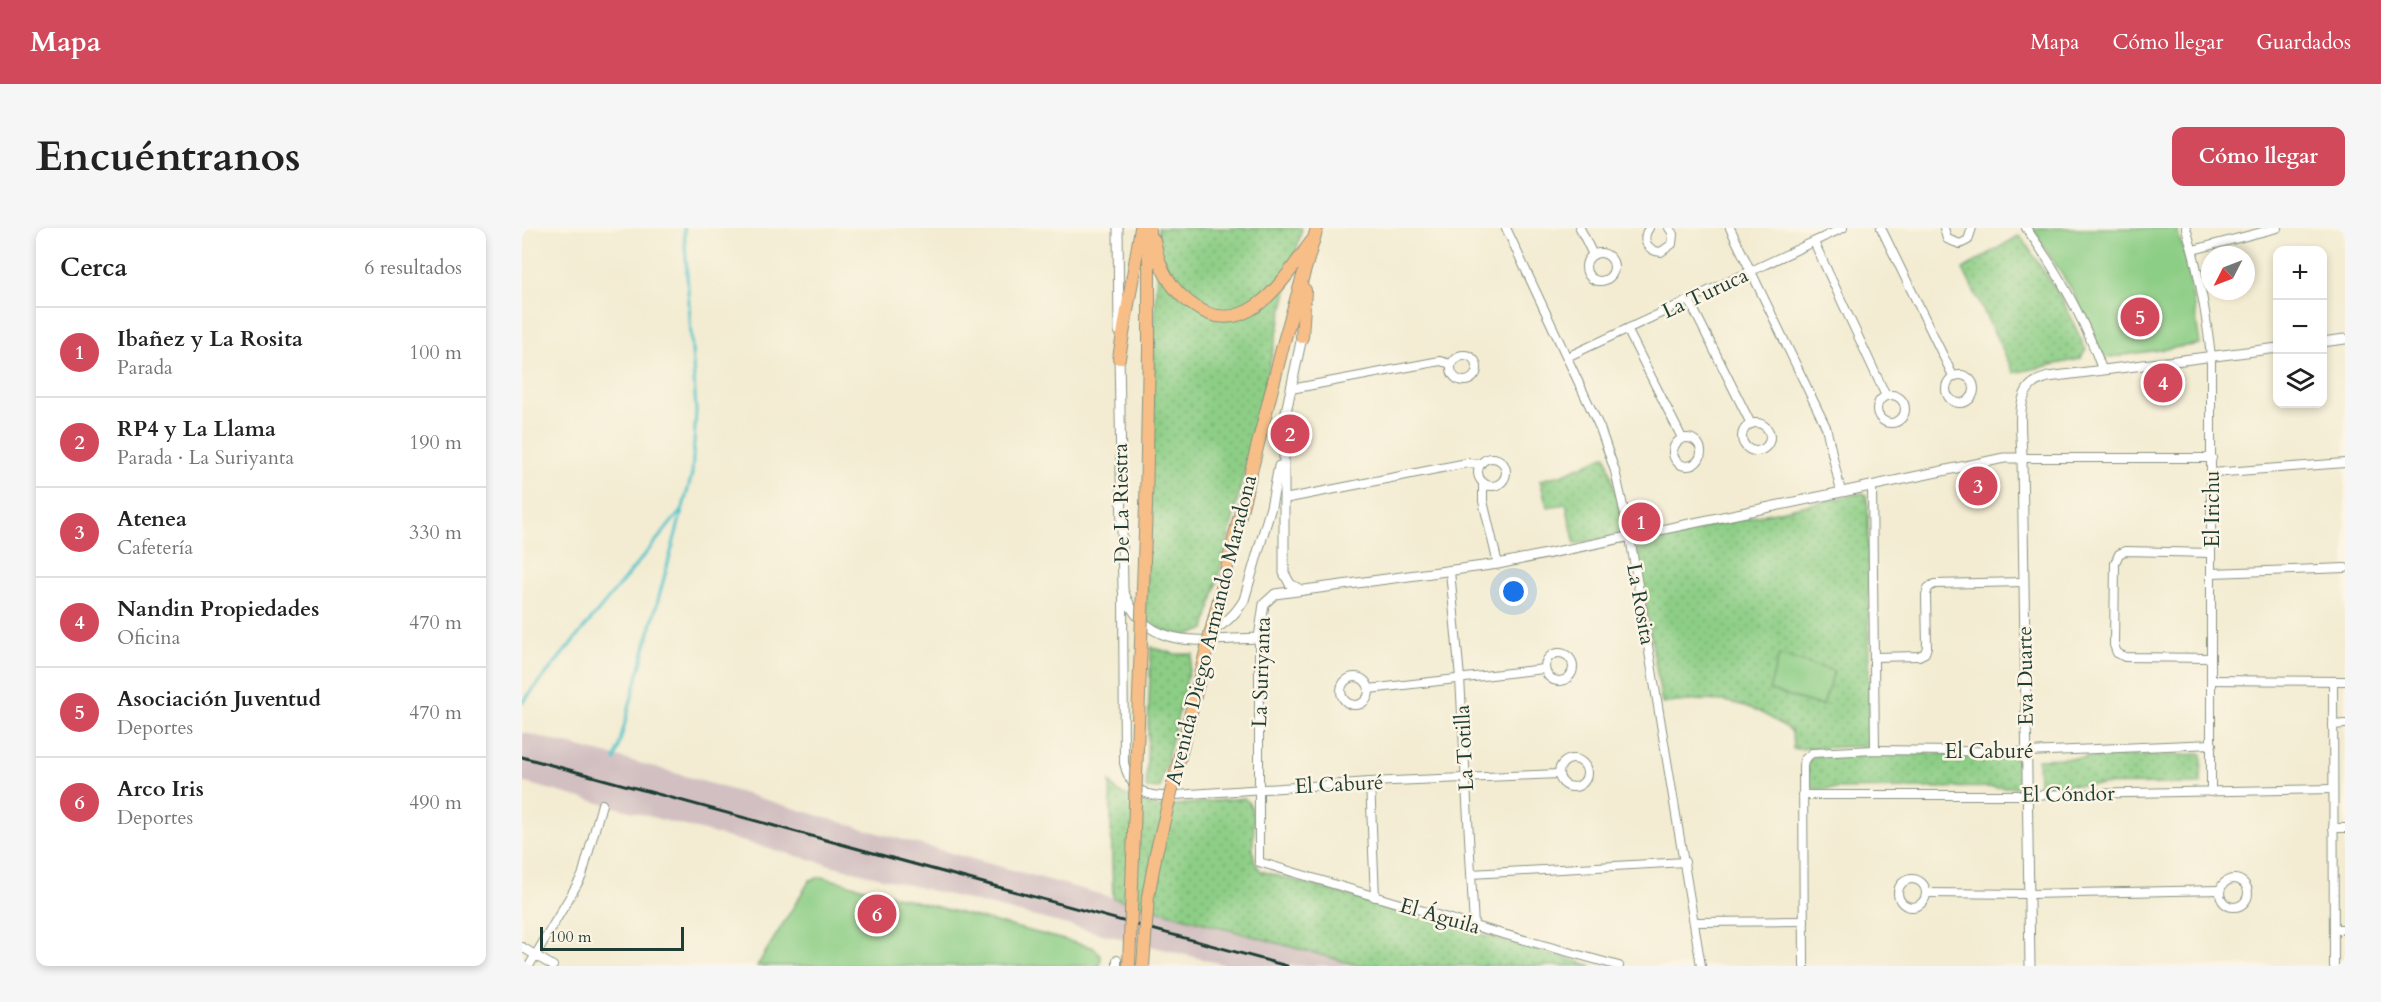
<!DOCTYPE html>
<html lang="es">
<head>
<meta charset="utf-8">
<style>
	body { margin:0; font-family:Cardo,serif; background:#f6f6f6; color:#222 }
	.controls { position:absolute; right:18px; top:18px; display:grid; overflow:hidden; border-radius:12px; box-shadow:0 3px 9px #0003 }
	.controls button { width:54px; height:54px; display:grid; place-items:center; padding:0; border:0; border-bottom:2px solid #e0e0e0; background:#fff; color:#222; font:30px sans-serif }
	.compass { position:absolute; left:1679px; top:18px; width:54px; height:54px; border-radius:50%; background:#fff; box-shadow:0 3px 9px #0003; rotate:228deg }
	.scale { position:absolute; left:18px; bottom:15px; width:144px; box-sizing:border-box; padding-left:6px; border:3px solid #1f3d34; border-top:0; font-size:16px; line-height:21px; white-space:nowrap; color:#1f3d34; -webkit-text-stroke:4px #fcf5e5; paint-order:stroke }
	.you { position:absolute; left:992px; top:364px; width:21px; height:21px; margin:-15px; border:4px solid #fff; border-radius:50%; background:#1a73e8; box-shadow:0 0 0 9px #1a73e833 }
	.badge { display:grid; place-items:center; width:39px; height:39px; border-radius:50%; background:#d1495b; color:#fff; font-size:20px; font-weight:700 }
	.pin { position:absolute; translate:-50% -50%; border:3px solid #fff; box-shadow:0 2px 6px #0006 }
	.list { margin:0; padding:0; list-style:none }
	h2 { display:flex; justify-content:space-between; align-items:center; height:78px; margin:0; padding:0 24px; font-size:26px }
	h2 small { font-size:20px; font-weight:400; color:#767676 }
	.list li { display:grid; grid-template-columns:39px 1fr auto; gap:18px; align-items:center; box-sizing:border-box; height:90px; padding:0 24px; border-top:2px solid #e0e0e0 }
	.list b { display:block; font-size:22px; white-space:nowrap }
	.list p { margin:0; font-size:20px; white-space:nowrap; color:#767676 }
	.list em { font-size:20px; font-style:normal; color:#767676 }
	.icon { flex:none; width:33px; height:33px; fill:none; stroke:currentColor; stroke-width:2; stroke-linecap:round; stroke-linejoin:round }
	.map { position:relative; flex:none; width:1823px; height:738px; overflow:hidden; border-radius:12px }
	header { display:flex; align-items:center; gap:36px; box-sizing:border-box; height:84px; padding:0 30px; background:#d1495b; color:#fff }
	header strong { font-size:28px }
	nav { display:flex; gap:33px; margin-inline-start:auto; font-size:21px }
	.intro { display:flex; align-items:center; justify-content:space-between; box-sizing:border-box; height:144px; padding:0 36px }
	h1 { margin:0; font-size:42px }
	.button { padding:15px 27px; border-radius:12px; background:#d1495b; color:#fff; font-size:21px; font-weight:700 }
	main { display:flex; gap:36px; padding:0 36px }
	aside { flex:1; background:#fff; border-radius:12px; box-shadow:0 3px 9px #0003 }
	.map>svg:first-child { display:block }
</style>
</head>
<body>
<header>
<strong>Mapa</strong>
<nav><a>Mapa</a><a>Cómo llegar</a><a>Guardados</a></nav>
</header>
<div class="intro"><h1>Encuéntranos</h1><a class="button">Cómo llegar</a></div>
<main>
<aside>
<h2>Cerca<small>6 resultados</small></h2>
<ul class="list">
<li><span class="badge">1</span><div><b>Ibañez y La Rosita</b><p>Parada</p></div><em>100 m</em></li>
<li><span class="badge">2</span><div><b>RP4 y La Llama</b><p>Parada · La Suriyanta</p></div><em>190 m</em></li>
<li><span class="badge">3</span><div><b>Atenea</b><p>Cafetería</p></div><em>330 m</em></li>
<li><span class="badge">4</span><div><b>Nandin Propiedades</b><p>Oficina</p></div><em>470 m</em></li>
<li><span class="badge">5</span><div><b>Asociación Juventud</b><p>Deportes</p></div><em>470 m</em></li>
<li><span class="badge">6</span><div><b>Arco Iris</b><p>Deportes</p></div><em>490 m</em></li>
</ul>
</aside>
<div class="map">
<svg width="1823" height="738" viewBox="0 0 1823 738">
	<defs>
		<pattern id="grass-dots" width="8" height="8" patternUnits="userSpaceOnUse" patternTransform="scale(1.5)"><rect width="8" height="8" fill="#8dce86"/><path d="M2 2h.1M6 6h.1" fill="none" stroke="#73a86e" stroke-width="1.8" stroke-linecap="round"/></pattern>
	</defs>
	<rect width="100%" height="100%" fill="#fcf5e5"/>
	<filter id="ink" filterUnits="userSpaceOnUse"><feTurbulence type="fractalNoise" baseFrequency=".0167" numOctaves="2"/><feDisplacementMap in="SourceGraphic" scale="12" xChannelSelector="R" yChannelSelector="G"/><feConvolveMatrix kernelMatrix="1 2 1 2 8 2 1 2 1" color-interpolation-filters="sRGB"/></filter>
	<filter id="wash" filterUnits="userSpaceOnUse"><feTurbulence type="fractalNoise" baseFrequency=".008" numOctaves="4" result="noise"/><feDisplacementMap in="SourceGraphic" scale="24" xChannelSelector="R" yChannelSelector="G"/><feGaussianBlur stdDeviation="1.35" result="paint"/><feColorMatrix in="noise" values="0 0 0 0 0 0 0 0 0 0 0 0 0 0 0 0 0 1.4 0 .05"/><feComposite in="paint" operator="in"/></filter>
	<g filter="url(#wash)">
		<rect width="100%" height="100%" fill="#f3ecd2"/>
		<polygon fill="#d2bfc1" points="0,504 129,538 349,603 838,738 708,738 308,637 0,554"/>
		<g fill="url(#grass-dots)" stroke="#56865d" stroke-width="1.5">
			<path d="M636 0H780L708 304 683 401C663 411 641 405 623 392Z"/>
			<polygon points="1498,7 1540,71 1564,122 1558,131 1492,145 1441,41"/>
			<polygon points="1084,227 1102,299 1099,307 1053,316 1044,276 1025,279 1018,252 1042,246"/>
			<path d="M1340 265 1344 267 1346 278 1347 507 1345 518 1271 521 1270 504C1224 470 1194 468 1140 476L1115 324V316L1121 313Z"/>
			<polygon points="629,419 653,426 671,426 638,561 624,560"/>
			<path d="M1489 525C1502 530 1499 542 1500 554L1494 559 1293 561 1286 556 1285 537 1289 530 1297 527Z"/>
			<polygon points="1680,526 1679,556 1517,557 1516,531"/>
			<path d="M588 554 596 564 633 579 722 570C744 587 720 624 739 643L1071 738H839L591 670Z"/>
		</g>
		<g fill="#8dce86" stroke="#56865d" stroke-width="1.5">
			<polygon points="1510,0 1654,0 1664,29 1678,116 1582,130 1550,62"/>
			<polygon points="1257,427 1312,443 1301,478 1247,462"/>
			<polygon points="300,649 573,720 579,729 578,738 235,738 288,652"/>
		</g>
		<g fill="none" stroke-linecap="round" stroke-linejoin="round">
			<g stroke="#57c4cb" stroke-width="3">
				<polyline points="0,475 158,284"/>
				<polyline points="93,532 170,246 174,183 162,0"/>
			</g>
		</g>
	</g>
	<g filter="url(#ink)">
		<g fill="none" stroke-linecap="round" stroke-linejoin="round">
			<defs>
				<g id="minor">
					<polyline points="984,0 1078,200 1093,243 1108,309 1179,738"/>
					<polyline points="1058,0 1071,27"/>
					<path d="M1127 0C1119 11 1125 23 1139 24L1150 16 1151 6 1147 0"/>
					<polyline points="1208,0 1304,199 1319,264"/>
					<polyline points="1359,0 1431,148"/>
					<polyline points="1422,0 1425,11 1438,16 1446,12 1450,0"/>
					<path d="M1504 0C1536 44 1562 90 1580 141"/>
					<path d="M1664 0C1677 42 1684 85 1689 128V564"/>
					<polyline points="1292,14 1364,168"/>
					<polyline points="1671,22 1755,0"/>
					<circle cx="1078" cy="39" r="14"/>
					<polyline points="1167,72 1229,196"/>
					<polyline points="1105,101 1160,210"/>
					<circle cx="942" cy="140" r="13"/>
					<polyline points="1045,129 1321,0"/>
					<circle cx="1438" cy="161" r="14"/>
					<polyline points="769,161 918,133 929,136"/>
					<circle cx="1369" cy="181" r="14"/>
					<circle cx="1234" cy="209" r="14"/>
					<circle cx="1165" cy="224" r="14"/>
					<circle cx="970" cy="244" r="14"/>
					<polyline points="1500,230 1690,230"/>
					<polyline points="1690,245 1823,235"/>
					<polyline points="961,255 961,273 976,336"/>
					<polyline points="1350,257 1353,522"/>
					<polyline points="762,271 945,235 958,236"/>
					<polyline points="928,343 938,450 952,698"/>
					<polyline points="1690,345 1823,340"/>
					<path d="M601 363 602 535C607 556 617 567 639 568L848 554 1037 546"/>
					<polyline points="737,410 737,634 952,698 1097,738"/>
					<circle cx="1037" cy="439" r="14"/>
					<polyline points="1352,429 1397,428 1403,425 1405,419 1404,367 1406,360 1412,356 1502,354"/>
					<polyline points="1689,430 1603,429 1595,425 1592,417 1593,335 1597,326 1603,323 1689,325"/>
					<circle cx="833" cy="463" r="14"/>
					<polyline points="1689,452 1823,453"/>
					<polyline points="1811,453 1812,738"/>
					<polyline points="847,461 1022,441"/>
					<polyline points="1811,497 1823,496"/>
					<circle cx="1051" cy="545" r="14"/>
					<polyline points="848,554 853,669"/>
					<polyline points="1280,567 1505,567 1811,561"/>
					<polyline points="1811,600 1823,600"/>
					<polyline points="949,646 1163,634"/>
					<circle cx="1390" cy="665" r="14"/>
					<circle cx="1712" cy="665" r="14"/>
					<polyline points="1404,665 1507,666 1698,662"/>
					<polyline points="1173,694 1282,693"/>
					<polyline points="1812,701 1823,701"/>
					<polyline points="0,719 31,738"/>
					<polyline points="7,738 60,648 80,576"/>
					<polyline points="595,738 595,732"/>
					<polyline points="1282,738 1281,538 1282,532 1290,525 1353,522 1505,524 1690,516"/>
				</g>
				<g id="tertiary">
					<polyline points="596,0 597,103"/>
					<polyline points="1800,114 1823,111"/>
					<path d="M597 125 601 362C624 426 681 411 737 410L742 376 753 366 976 336 1482 230H1500"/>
					<polyline points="779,362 768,356 762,345 762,207 764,184 780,109"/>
					<path d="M687 404C703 396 713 387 722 372L749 279 757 238"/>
					<path d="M1508 738 1500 230C1500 209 1492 168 1512 155 1516 152 1521 151 1526 149L1756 120"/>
				</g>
				<g id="primary">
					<path d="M632 12C636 37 648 60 668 75 722 117 761 53 789 14"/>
					<polyline points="780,109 783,62"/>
					<polyline points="597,130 619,0"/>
					<polyline points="624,278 627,122 627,0"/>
					<polyline points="713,307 762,113 795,0"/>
				</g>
			</defs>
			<use href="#minor" stroke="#899483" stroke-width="10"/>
			<use href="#tertiary" stroke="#899483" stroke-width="11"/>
			<use href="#primary" stroke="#899483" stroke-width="14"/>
			<use href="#minor" stroke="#fff" stroke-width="8"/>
			<use href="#tertiary" stroke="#fff" stroke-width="9"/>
			<use href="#primary" stroke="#f7be87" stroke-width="12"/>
			<polyline stroke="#1f3d34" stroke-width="3" points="0,529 765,738"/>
			<defs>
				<g id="primary-bridge">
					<polyline points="607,738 624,278"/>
					<polyline points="621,738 626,669 634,625 713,307"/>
				</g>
			</defs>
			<use href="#primary-bridge" stroke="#899483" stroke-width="14" stroke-linecap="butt"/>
			<use href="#primary-bridge" stroke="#f7be87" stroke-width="12"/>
		</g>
	</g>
	<g text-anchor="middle" stroke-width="5" stroke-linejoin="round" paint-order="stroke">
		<g font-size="21" fill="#1f3d34" stroke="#fcf5e5">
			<text transform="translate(1183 65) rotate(-25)" y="7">La Turuca</text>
			<text transform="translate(599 275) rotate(-91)" y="7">De La Riestra</text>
			<text transform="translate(1690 281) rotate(-90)" y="7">El Irichu</text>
			<text transform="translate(1119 376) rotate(80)" y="7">La Rosita</text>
			<text transform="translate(689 402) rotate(-76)" y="7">Avenida Diego Armando Maradona</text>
			<text transform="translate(739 444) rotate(-88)" y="7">La Suriyanta</text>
			<text transform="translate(1503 448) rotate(-91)" y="7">Eva Duarte</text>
			<text transform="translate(942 520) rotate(-93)" y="7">La Totilla</text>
			<text x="1467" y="530">El Caburé</text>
			<text transform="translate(817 556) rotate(-3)" y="7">El Caburé</text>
			<text transform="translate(1546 566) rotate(-1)" y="7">El Cóndor</text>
			<text transform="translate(918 688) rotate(16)" y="7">El Águila</text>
		</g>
	</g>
</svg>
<div class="controls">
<button>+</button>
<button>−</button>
<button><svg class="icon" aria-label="layers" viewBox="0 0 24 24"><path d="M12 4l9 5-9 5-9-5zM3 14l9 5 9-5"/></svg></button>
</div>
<svg class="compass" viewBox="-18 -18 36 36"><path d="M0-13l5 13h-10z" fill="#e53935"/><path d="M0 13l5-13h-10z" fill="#767676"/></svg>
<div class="scale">100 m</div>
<div class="you"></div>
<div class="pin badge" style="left:1119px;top:294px">1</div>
<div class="pin badge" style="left:768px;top:206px">2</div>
<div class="pin badge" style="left:1456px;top:258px">3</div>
<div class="pin badge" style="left:1641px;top:155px">4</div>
<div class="pin badge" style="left:1618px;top:89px">5</div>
<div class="pin badge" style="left:355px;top:686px">6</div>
</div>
</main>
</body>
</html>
